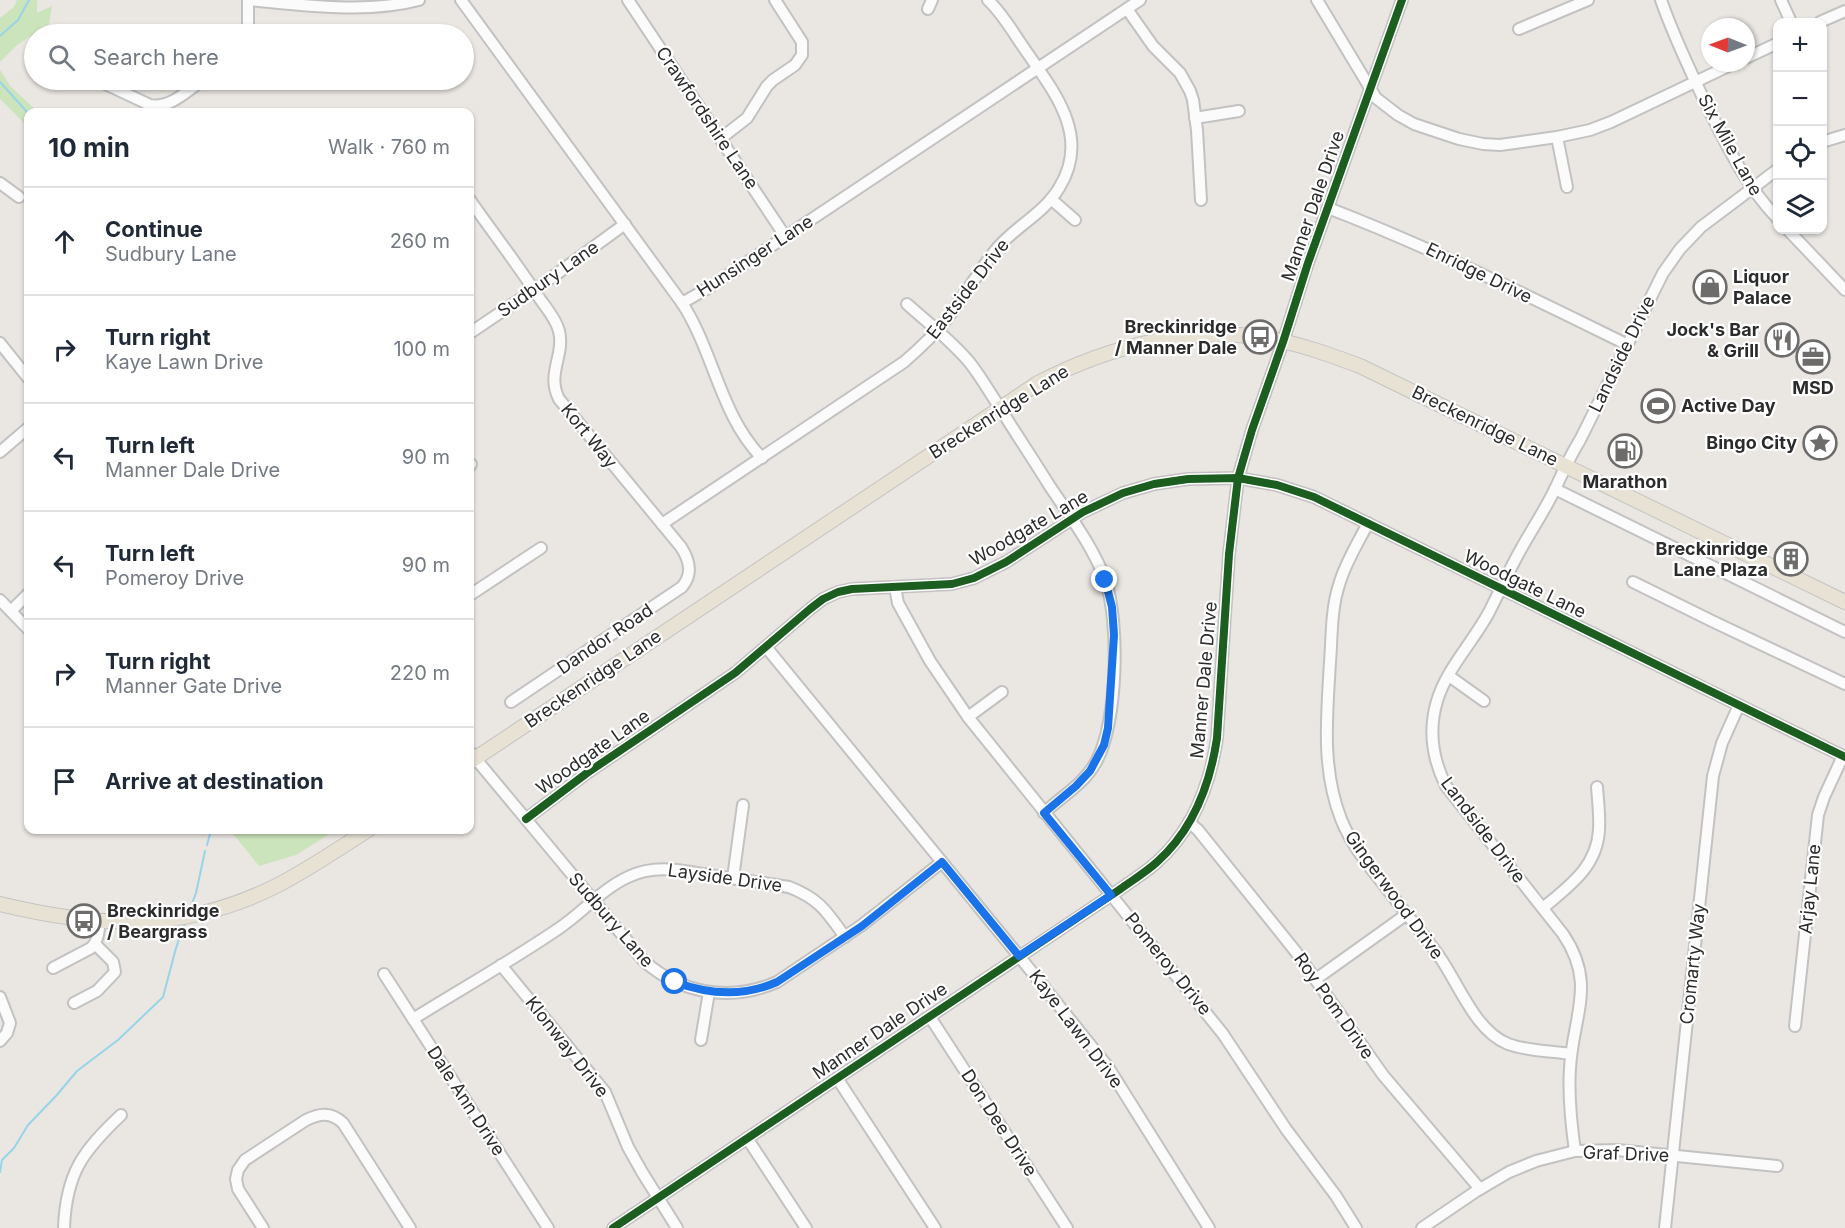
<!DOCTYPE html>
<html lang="en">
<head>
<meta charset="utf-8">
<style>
	body { margin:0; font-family:Inter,sans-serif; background:#f6f6f7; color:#1f2937 }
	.controls { position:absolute; right:18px; top:18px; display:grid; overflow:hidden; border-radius:12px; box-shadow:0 2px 4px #0004 }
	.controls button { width:54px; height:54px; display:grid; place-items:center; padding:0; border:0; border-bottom:2px solid #e0e1e3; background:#fff; color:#1f2937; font:30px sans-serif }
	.compass { position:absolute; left:1701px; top:18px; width:54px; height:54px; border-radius:50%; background:#fff; box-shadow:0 2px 4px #0004; rotate:271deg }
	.stop { position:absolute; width:18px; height:18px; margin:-14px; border:4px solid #1a73e8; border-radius:50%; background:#fff }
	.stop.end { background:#1a73e8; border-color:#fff; box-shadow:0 2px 6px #0008 }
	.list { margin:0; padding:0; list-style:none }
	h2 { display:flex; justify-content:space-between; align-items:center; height:78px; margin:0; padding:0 24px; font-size:26px }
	h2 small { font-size:20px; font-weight:400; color:#747a83 }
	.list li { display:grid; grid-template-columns:39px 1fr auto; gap:18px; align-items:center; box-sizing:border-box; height:108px; padding:0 24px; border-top:2px solid #e0e1e3 }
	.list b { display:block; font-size:22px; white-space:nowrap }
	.list p { margin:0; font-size:20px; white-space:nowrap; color:#747a83 }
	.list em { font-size:20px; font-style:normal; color:#747a83 }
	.icon { flex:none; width:33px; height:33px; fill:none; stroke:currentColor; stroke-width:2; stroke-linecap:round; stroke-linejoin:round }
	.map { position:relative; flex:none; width:1845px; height:1228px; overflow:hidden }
	.search { position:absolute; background:#fff; box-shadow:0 2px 4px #0004; left:24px; top:24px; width:450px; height:66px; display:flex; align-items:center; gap:15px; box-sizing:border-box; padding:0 21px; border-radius:33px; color:#747a83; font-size:22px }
	.panel { position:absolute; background:#fff; box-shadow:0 2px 4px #0004; left:24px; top:108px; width:450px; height:726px; border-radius:12px }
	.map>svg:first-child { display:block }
</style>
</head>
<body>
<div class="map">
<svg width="1845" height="1228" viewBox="0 0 1845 1228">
	<rect width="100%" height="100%" fill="#eae6e2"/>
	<g fill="#cce4bc">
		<polygon points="17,0 37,0 37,13 52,6 49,24 17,45 0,62 0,18 14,7"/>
		<polygon points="0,70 11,87 38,112 28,112 28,127 0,99"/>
		<polygon points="230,830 336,830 296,855 259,866"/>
	</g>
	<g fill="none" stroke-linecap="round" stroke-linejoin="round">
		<g stroke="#97d4ea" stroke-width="2">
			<polyline points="0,36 18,20 29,0"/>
			<polyline points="0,82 28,113"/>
			<polyline points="207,845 211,830"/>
			<polyline points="190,909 196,893 205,851"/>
			<polyline points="0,1172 2,1160 14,1148 28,1125 56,1096 77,1071 118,1040 163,997 176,948 185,923"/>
		</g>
		<defs>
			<g id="minor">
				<path d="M249 0C303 5 367 14 419 0"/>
				<path d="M461 0 682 303C714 352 720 415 762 458"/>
				<polyline points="628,0 785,236"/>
				<polyline points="1317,0 1376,98 1398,115 1414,124 1459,139 1483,144 1500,145 1557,137 1590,130 1611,122 1735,63"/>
				<path d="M1661 0C1673 35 1689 68 1705 102 1726 144 1745 185 1778 219"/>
				<polyline points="1781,0 1791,22"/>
				<polyline points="928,9 932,0"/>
				<polyline points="1127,9 1153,46 1180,73 1190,91 1193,100 1197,130 1201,200"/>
				<polyline points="1820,22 1845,11"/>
				<polyline points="1519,29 1588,0"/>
				<polyline points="248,34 248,0"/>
				<polyline points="1746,58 1778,43"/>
				<path d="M97 80 150 105C170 109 188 90 203 80"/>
				<polyline points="1195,118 1239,111"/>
				<polyline points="1557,137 1567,187"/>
				<polyline points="720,139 747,118 767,86 773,80 795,65 802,55 802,42 775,0"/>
				<polyline points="1822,142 1845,135"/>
				<polyline points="0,183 19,197"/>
				<polyline points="1051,199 1075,220"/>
				<path d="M470 200C493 233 518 265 540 299 547 309 556 319 559 331 565 355 546 374 559 399L681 547C690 561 693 574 682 587L511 702"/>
				<path d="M1328 208C1430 247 1528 296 1626 344"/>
				<polyline points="1788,230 1845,290"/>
				<polyline points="682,303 710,287 1140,0"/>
				<path d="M907 304C928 323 952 341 970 363 981 377 990 393 1000 408 1016 434 1033 459 1049 485 1069 515 1092 545 1105 579 1120 621 1118 723 1096 762 1084 784 1062 796 1044 813"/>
				<polyline points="470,333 547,281 625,224"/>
				<polyline points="0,343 28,378"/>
				<polyline points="0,452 28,428"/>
				<polyline points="470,466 471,464"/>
				<polyline points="1555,489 1845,632"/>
				<path d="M1368 523C1358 543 1345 563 1339 585 1331 609 1332 637 1330 662 1327 715 1321 768 1341 819 1350 842 1365 861 1380 880 1398 903 1416 926 1434 949 1457 978 1473 1030 1508 1044 1527 1051 1551 1051 1571 1054"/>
				<path d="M662 524 904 362C919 349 934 335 946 320 963 298 977 274 994 252 1012 228 1043 215 1059 188 1091 137 1055 93 1026 51 1014 34 1003 14 988 0"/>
				<polyline points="1633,582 1714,622 1845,684"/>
				<polyline points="895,587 898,603 930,661 968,717 1223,1034 1286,1129 1336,1196 1356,1228"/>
				<polyline points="470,595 541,548"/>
				<polyline points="0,600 28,629"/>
				<polyline points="11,611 28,594"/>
				<polyline points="766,647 1019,956 1108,1067 1209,1228"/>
				<polyline points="1449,676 1484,701"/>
				<polyline points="968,717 1002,692"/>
				<path d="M470 752 644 961C681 994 731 1002 777 982L862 925 942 862"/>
				<polyline points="526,819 587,773 735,673 810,609 823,599 838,592 852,589 952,584 974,578 1006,562 1083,512 1123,493 1154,484 1188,479 1238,478 1277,485 1314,497 1845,757"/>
				<polyline points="1189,822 1198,830 1296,952 1383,1075 1480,1189"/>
				<polyline points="733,878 743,805"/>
				<path d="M1543 908C1569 886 1597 867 1599 830 1600 816 1598 801 1597 787"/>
				<polyline points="501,965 605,1092 628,1147 642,1172 677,1228"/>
				<path d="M53 968 91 948C99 940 98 932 100 922"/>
				<polyline points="384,974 548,1228"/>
				<polyline points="1316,979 1407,914"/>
				<polyline points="0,997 10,1023 7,1033 0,1041"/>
				<polyline points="74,1003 97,991 115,972 113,962 95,944"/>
				<polyline points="930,1017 1067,1228"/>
				<path d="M413 1019C461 989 511 961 558 929 582 913 602 889 628 877 644 869 660 868 677 870L789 887C820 899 827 912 845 937"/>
				<polyline points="1795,1026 1818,815 1824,797 1843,756"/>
				<polyline points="701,1040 709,992"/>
				<polyline points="837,1078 935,1228"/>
				<polyline points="747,1138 806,1228"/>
				<path d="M1575 1151C1571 1123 1568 1097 1570 1068 1573 1015 1597 984 1563 934L1446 786C1432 758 1428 731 1437 701 1446 670 1472 643 1488 614 1499 593 1509 570 1521 549 1532 529 1545 510 1555 489 1563 472 1570 456 1580 440L1663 273 1680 249 1701 227 1778 169"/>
				<path d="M64 1228C66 1173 83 1151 121 1115"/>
				<path d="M263 1228 238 1189 236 1179 238 1170 245 1160 306 1120C320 1113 331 1112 343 1123L410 1228"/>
				<path d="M613 1228 1119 890C1131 881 1145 873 1157 862 1194 829 1210 785 1217 738L1229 554 1238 478 1252 430 1283 342 1308 263 1402 0"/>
				<polyline points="1422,1228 1475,1192 1509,1172 1536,1161 1575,1151 1617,1150 1777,1166"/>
				<polyline points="1665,1228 1713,776 1722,743 1739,705"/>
			</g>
			<g id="major">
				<path d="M470 762 1038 383C1111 345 1195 324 1277 340 1306 346 1333 356 1360 366L1845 602"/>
				<path d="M0 904C99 928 184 933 278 885 309 869 338 849 368 830"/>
			</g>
		</defs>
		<use href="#minor" stroke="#c3c2c2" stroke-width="14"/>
		<use href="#major" stroke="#c5c4c2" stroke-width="16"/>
		<use href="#minor" stroke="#fcfbfb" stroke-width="10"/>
		<use href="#major" stroke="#e7e2d4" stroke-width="14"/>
		<defs>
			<g id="cycleway">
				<polyline points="526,819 587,773 735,673 810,609 823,599 838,592 852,589 952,584 974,578 1006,562 1083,512 1123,493 1154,484 1188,479 1238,478 1277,485 1314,497 1845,757"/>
				<path d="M613 1228 1119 890C1131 881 1145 873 1157 862 1194 829 1210 785 1217 738L1229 554 1238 478 1252 430 1283 342 1308 263 1402 0"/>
			</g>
		</defs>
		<use href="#cycleway" stroke="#fff" stroke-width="11"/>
		<use href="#cycleway" stroke="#1b5e20" stroke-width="8"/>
	</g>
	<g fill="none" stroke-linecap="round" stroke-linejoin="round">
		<path stroke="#1a73e8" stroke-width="8" d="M675 982C710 995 743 997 777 982L862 926 942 862 1019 956 1111 895 1044 813 1076 786 1090 771 1104 745 1108 728 1114 635 1112 607 1105 580"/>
	</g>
	<defs>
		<symbol id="shop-ring" viewBox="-11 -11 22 22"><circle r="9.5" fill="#fff" stroke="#6e6c6b" stroke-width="1.5"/><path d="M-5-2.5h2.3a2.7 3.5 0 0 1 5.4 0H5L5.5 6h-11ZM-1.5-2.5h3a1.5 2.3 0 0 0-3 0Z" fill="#6e6c6b"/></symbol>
		<symbol id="bus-ring" viewBox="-11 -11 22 22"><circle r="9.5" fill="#fff" stroke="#6e6c6b" stroke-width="1.5"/><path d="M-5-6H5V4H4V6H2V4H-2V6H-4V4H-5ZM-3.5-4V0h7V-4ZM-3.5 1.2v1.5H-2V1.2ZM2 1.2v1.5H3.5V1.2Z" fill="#6e6c6b"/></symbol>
		<symbol id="restaurant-ring" viewBox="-11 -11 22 22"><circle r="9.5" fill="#fff" stroke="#6e6c6b" stroke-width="1.5"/><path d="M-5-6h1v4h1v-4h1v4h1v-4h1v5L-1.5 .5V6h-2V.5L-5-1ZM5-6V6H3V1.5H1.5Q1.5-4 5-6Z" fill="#6e6c6b"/></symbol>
		<symbol id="office-ring" viewBox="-11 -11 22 22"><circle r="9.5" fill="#fff" stroke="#6e6c6b" stroke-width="1.5"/><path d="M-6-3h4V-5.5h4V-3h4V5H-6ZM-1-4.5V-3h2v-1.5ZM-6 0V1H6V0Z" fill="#6e6c6b"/></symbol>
		<symbol id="stadium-ring" viewBox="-11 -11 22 22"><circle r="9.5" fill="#fff" stroke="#6e6c6b" stroke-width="1.5"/><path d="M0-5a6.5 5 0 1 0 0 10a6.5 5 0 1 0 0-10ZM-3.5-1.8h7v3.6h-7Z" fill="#6e6c6b"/></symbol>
		<symbol id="sight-ring" viewBox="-11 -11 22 22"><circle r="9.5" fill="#fff" stroke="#6e6c6b" stroke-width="1.5"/><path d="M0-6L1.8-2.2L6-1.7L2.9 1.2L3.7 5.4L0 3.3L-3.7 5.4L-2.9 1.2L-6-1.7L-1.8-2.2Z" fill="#6e6c6b"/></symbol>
		<symbol id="fuel-ring" viewBox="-11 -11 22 22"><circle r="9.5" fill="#fff" stroke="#6e6c6b" stroke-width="1.5"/><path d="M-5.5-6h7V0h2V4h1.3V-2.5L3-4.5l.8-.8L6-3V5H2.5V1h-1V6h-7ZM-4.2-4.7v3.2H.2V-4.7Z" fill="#6e6c6b"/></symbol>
		<symbol id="building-ring" viewBox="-11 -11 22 22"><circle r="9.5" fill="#fff" stroke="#6e6c6b" stroke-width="1.5"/><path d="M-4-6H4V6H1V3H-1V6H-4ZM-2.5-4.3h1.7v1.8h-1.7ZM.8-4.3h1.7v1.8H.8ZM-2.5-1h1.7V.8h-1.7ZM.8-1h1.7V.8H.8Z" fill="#6e6c6b"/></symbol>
	</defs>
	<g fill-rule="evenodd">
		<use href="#shop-ring" x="1691" y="268" width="38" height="38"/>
		<use href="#bus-ring" x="1241" y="318" width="38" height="38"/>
		<use href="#restaurant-ring" x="1763" y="321" width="38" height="38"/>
		<use href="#office-ring" x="1794" y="338" width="38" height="38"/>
		<use href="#stadium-ring" x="1639" y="387" width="38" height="38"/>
		<use href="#sight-ring" x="1801" y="424" width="38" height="38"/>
		<use href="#fuel-ring" x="1606" y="432" width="38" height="38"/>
		<use href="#building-ring" x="1772" y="540" width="38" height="38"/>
		<use href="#bus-ring" x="65" y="902" width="38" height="38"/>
	</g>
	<g text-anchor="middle" stroke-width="4.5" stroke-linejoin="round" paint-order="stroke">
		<g font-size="18" fill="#2b2b2b" stroke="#fff">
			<text transform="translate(707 118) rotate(56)" y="6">Crawfordshire Lane</text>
			<text transform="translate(1730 145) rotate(61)" y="6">Six Mile Lane</text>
			<text transform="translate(1313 206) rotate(-71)" y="6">Manner Dale Drive</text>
			<text transform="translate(755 256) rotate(-33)" y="6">Hunsinger Lane</text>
			<text transform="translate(1479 273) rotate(26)" y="6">Enridge Drive</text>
			<text transform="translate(548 279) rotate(-35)" y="6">Sudbury Lane</text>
			<text transform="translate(968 289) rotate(-52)" y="6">Eastside Drive</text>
			<text transform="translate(1622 354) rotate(-64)" y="6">Landside Drive</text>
			<text transform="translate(999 412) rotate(-32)" y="6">Breckenridge Lane</text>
			<text transform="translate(1485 426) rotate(26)" y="6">Breckenridge Lane</text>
			<text transform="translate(589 436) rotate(51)" y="6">Kort Way</text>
			<text transform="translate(1029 528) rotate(-30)" y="6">Woodgate Lane</text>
			<text transform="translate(1525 584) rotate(26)" y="6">Woodgate Lane</text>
			<text transform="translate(605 639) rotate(-34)" y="6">Dandor Road</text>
			<text transform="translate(593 679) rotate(-34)" y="6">Breckenridge Lane</text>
			<text transform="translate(1204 680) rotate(-85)" y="6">Manner Dale Drive</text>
			<text transform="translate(593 752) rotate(-35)" y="6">Woodgate Lane</text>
			<text transform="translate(1483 830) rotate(53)" y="6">Landside Drive</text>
			<text transform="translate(725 878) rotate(8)" y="6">Layside Drive</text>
			<text transform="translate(1810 889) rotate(-84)" y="6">Arjay Lane</text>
			<text transform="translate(1394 895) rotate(54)" y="6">Gingerwood Drive</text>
			<text transform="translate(611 920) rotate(49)" y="6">Sudbury Lane</text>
			<text transform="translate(1168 964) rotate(51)" y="6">Pomeroy Drive</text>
			<text transform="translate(1693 964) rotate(-84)" y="6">Cromarty Way</text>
			<text transform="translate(1334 1006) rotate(55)" y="6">Roy Pom Drive</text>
			<text transform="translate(1076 1029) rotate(53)" y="6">Kaye Lawn Drive</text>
			<text transform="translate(880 1031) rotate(-34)" y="6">Manner Dale Drive</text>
			<text transform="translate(567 1047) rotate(52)" y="6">Klonway Drive</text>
			<text transform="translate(466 1101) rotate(57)" y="6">Dale Ann Drive</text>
			<text transform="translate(999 1123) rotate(57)" y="6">Don Dee Drive</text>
			<text transform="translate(1626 1154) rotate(2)" y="6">Graf Drive</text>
		</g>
		<g font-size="18" font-weight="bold" fill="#2b2b2b" stroke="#fff" text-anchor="end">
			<text x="1733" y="283" text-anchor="start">Liquor<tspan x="1733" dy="21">Palace</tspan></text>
			<text x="1237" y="333">Breckinridge<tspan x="1237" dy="21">/ Manner Dale</tspan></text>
			<text x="1759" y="336">Jock's Bar<tspan x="1759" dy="21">&amp; Grill</tspan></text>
			<text x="1813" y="394" text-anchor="middle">MSD</text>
			<text x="1681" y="412" text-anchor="start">Active Day</text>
			<text x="1797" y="449">Bingo City</text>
			<text x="1625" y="488" text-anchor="middle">Marathon</text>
			<text x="1768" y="555">Breckinridge<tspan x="1768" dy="21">Lane Plaza</tspan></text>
			<text x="107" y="917" text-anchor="start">Breckinridge<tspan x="107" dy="21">/ Beargrass</tspan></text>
		</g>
	</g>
</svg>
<div class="controls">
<button>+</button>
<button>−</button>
<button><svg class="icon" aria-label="locate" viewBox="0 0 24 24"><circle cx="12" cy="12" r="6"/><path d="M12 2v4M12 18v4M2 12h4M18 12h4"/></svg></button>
<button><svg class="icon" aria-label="layers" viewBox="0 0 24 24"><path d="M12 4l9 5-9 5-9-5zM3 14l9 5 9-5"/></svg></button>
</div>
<svg class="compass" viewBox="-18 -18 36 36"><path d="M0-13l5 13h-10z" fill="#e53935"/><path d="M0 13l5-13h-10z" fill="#747a83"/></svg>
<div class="stop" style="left:675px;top:982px"></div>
<div class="stop end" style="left:1105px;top:580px"></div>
<div class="search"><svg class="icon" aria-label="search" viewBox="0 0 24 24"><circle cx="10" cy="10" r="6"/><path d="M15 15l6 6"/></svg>Search here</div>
<section class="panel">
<h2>10 min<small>Walk · 760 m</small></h2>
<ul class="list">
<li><svg class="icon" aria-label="ahead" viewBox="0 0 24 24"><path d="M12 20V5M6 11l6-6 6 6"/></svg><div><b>Continue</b><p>Sudbury Lane</p></div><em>260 m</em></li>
<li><svg class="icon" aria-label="right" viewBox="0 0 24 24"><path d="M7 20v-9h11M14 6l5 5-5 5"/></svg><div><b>Turn right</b><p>Kaye Lawn Drive</p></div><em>100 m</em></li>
<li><svg class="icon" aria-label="left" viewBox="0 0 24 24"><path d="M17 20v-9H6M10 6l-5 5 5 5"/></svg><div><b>Turn left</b><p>Manner Dale Drive</p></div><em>90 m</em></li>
<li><svg class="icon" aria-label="left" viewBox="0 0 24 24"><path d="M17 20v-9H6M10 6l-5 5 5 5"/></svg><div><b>Turn left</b><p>Pomeroy Drive</p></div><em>90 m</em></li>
<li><svg class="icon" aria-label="right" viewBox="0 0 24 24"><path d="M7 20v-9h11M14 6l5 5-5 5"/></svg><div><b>Turn right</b><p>Manner Gate Drive</p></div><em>220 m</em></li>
<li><svg class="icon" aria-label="arrive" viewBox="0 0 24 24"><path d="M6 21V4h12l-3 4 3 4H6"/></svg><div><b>Arrive at destination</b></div></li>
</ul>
</section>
</div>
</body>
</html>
